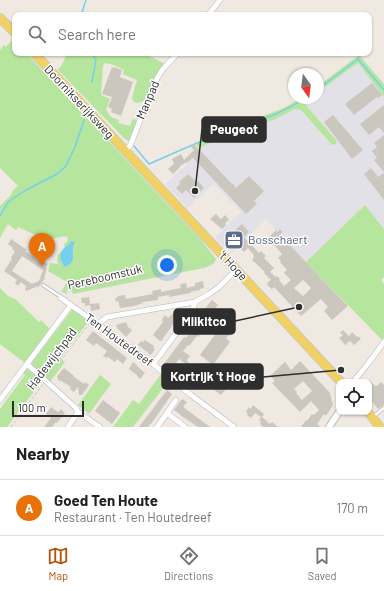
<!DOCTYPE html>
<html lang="en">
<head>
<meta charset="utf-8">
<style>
	body { margin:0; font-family:Barlow,sans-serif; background:#f6f6f6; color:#202124 }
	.controls { position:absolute; right:12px; bottom:12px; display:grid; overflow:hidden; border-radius:8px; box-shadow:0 1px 3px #0004 }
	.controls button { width:36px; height:36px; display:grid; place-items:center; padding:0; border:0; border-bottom:1px solid #e0e0e0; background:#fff; color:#202124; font:20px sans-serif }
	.compass { position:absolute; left:288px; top:68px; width:36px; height:36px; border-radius:50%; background:#fff; box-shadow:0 1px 3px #0004; rotate:166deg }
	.scale { position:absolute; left:12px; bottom:10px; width:72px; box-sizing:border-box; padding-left:4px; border:2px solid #2e2e2e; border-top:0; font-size:11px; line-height:14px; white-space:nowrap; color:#2e2e2e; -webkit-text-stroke:3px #fff; paint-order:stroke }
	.you { position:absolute; left:167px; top:265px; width:14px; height:14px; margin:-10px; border:3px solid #fff; border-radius:50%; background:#1a73e8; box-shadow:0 0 0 6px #1a73e833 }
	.badge { display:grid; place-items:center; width:26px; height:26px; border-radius:50%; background:#b45309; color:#fff; font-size:13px; font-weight:700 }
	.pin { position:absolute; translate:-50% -33px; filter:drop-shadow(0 1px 2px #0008) }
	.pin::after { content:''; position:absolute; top:21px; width:14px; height:12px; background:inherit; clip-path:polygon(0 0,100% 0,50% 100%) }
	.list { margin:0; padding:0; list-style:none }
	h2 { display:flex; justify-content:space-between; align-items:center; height:52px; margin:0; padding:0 16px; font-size:17px }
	h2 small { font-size:13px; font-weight:400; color:#757577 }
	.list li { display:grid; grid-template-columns:26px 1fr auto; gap:12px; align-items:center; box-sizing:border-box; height:56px; padding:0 16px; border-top:1px solid #e0e0e0 }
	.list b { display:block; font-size:15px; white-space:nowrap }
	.list p { margin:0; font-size:13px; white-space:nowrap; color:#757577 }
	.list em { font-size:13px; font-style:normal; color:#757577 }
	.icon { flex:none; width:22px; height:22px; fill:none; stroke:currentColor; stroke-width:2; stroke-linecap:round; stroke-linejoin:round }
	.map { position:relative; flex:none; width:384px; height:427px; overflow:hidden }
	.search { position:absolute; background:#fff; box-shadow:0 1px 3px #0004; left:12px; right:12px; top:12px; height:44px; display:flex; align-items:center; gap:10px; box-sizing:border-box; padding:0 14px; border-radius:8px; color:#757577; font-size:15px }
	.sheet { height:108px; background:#fff }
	nav { display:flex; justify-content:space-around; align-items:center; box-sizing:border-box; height:56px; border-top:1px solid #e0e0e0; background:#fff; font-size:11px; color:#757577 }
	nav a { display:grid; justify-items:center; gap:2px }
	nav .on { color:#b45309 }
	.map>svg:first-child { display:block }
</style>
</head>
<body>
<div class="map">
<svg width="384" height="427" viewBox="0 0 384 427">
	<rect width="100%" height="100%" fill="#efe9e1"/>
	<polygon fill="#e3e1e8" points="358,63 384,97 384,229 365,205 306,262 280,235 283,232 280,229 277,232 266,219 231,253 215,237 241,212 214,184 188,208 165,184 202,151 199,148 204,145 239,130 273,120 284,113 295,109 300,110 332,145 336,140 304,103 310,98 318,98 318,92"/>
	<g fill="#b6e59e">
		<path d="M13 39 15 42V53H26L202 241 216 259C215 265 209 266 204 268L73 294 70 287 65 293 61 292 67 282 48 271 50 263 58 264C57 260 56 255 61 252V263L65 267C75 262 74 251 72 241L69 246 65 247 64 244 68 240 67 236 49 239 40 237 18 227 16 230 8 224 0 238V206L11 195 14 189 18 186 0 168V50L4 45 6 47Z"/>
		<polygon points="67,53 144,53 165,64 152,84 144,101 138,103 134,102 132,98 137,80 123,74 124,70 114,65 105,63 103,66 101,95 110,99 106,110 111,117 119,120 118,123 130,126 132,120 134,119 137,120 131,140 129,141 125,139 58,70 62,65"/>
		<polygon points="359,55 384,84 384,97 358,63 318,92 318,86"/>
		<polygon points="301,98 310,98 304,103 336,140 336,144 332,145 301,110 295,109 273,120 239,130 199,148 195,143 250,117 262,116 271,113 282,109"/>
		<polygon points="365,205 384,229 384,277 381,280 384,284 384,338 382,340 306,262"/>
		<polygon points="0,288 8,296 15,299 39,322 41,320 50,329 25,363 0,344"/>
		<polygon points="72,310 75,310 89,321 60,358 65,362 50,382 33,368 32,362"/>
		<polygon points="27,369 42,381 7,427 0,427 0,409 25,375 23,373 25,370"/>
		<polygon points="161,374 168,380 164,387 133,427 113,427 133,400 139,404"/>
		<polygon points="100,375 111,384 89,414 78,405"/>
	</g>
	<path fill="#75cff0" d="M71 241 75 242C69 252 79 261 65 267 60 263 58 253 64 248 67 245 69 245 71 241Z"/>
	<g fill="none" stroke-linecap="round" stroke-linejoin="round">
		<g stroke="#75cff0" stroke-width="1.5">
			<polyline points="81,15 86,0"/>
			<polyline points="92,82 96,60 92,53"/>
			<polyline points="318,89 358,59 384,90"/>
			<path d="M134 146 149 164C174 153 198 142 223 133 250 124 282 114 305 98"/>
			<polyline points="0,216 8,202 26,190 57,174 66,166 75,147 84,120"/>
		</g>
	</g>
	<g fill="#cbc7bf" fill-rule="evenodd">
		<polygon points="112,67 114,68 114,67 122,70 120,77 133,82 121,116 111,112 112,109 108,107 112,97 102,94"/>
		<polygon points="372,83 382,95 378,98 377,97 354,115 345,104"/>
		<polygon points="384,105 384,133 379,127 369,135 360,124"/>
		<polygon points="333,115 363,150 352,159 324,122"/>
		<polygon points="384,135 384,172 374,160 377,158 372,151 377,147 374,143"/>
		<polygon points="194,144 232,184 233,184 236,188 249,176 264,191 254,201 257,204 246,214 193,158 187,163 187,162 180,166 180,167 173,174 168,169 174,164 172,159 181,154 184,160 194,150 191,147"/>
		<polygon points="371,168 378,177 384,173 384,200 364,174"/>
		<polygon points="188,174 195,181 197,180 204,188 194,198 186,190 182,194 176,188 180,184 179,182"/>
		<polygon points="216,214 221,219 225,215 229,220 225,223 226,225 222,229 210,219"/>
		<path d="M242 224 249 232 244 237 259 253 261 251 266 256 264 258 274 268 270 272 276 277 277 276 280 279 279 280 284 286 291 280 284 273 287 270 280 262 281 261 278 258 282 254 268 238 276 230 277 232 280 229 283 232 281 234 283 236 282 237 348 306 332 320 324 311 328 307 321 299 301 316 274 287 272 289 268 286 267 283 271 280 264 273 265 272 252 260 254 257 253 256 254 255 248 248 244 252 236 244 235 245 227 237ZM303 280 311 288 303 296 294 288Z"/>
		<path d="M11 239 27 250 25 251 42 263 43 261 48 264 46 267 47 268 44 278 46 277 37 289 38 286 26 291 25 288 27 287 21 282 18 286 15 283 17 280 4 271 12 259 11 258 15 251 12 249 13 248 8 244ZM22 256 43 270 39 281 32 284 12 271Z"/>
		<polygon points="203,281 204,288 200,289 200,290 190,292 191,293 169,297 169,295 158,297 158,300 142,302 143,303 134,306 120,308 118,301 116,302 115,298 118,298 117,296 125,295 126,299 153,294 152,291 161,289 161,292 181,288 180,284 186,283 187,288 195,286 195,283"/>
		<polygon points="89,297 90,304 99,303 100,309 91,311 90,305 85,306 85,303 82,303 81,298"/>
		<polygon points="212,300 218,305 213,311 210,310 204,318 206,319 200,327 201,328 198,331 201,333 198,337 197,336 189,346 188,345 183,351 190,356 187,360 191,368 179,359 171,370 164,364 184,337 186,338 191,331 190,330 198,319 197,318 199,315 200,316 202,311 202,312"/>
		<polygon points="172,314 178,318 164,337 162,341 160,341 153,335 163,322 162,321 163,320 162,319 165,315 168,318"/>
		<polygon points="126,322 128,327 132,330 126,337 118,329 116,325"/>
		<polygon points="227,322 235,330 226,338 230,342 213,365 200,355 220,328"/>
		<polygon points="343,330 349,336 352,332 357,337 358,336 361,339 354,345 350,341 345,345 339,338 343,335 340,333"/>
		<polygon points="93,331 127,358 123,364 117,359 115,362 108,357 107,358 103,356 107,351 96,343 94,346 86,340"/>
		<polygon points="145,340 154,346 153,348 155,349 151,355 138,345 141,341 143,342"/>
		<path d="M300 361 330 393 333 405 326 416 324 414 317 424 321 427H301L306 420 307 421 312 414 314 415 319 410 311 401 300 412 272 383 275 381 270 376 285 362 291 370ZM303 381 312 391 302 400 296 393 297 392 294 389Z"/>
		<polygon points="133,362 137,365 137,366 145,373 140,379 137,376 137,375 129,369"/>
		<polygon points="64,368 73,375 73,376 80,381 84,384 85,382 89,385 82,395 79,395 78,387 74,392 70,389 71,387 63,382 58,380 57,376"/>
		<polygon points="211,376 222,384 226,377 232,382 221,395 206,384"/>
		<polygon points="369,380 375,386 376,385 377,386 381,382 384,385 384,405 378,409 369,398"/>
		<polygon points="167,390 172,394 151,424 150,424 148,427 139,427"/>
		<polygon points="182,399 187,402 183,407 210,427 198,427 180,415 181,415 174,410"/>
		<polygon points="103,400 120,413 112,424 95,411"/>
		<polygon points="253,405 264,414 262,417 270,424 272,422 278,427 263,427 260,424 261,421 259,420 261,417 255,413 251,418 247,415 248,414 246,412 249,407 251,409"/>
		<polygon points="51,407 58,412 61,409 65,413 57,423 56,422 52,427 44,427 51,418 46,414"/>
	</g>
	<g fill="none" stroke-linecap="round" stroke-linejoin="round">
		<defs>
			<g id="service">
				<polyline points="43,285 61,297"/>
				<polyline points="374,416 384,408"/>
			</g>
			<g id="minor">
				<polyline points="208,15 220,0"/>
				<polyline points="125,151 130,146 155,82 162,70 178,53"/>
				<polyline points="61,298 153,364 191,395 234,427"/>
				<polyline points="98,324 107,317 195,302 209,294 219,287 236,270"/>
				<polyline points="27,364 76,408 78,412 100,427"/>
				<polyline points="153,364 192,312 195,302"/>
				<polyline points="353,382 367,365 384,342"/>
				<polyline points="0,400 71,305"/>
				<polyline points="167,413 176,400"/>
				<polyline points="68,427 78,412"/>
				<polyline points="157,427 167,413 185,427"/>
			</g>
			<polyline id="tertiary" points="329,427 339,412"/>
			<g id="primary">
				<polyline points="0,18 15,33"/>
				<polyline points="34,53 341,382"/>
				<polyline points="368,412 380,427"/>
			</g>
		</defs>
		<use href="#service" stroke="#b4b7c1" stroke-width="4"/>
		<use href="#minor" stroke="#b4b7c1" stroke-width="6"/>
		<use href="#tertiary" stroke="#b4b7c1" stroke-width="8"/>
		<use href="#primary" stroke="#c9c9c9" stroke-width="10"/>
		<g stroke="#c9c9c9" stroke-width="1" stroke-dasharray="3 2" stroke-linecap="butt">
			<polyline points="65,294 70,291 203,264 213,261 216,258"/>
			<polyline points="48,377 89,324"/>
			<polyline points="11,427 43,384"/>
			<polyline points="128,427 142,406 156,391 163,380"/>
		</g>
		<use href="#service" stroke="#fff" stroke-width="2.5"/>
		<use href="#minor" stroke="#fff" stroke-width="5"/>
		<use href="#tertiary" stroke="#fff" stroke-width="6"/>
		<use href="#primary" stroke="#f2d163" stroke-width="8"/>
	</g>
	<defs>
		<symbol id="office-square" viewBox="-11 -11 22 22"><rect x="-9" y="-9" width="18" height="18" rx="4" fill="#5c6f8a" stroke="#fff"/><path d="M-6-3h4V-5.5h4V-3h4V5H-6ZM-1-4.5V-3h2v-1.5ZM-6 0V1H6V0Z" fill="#fff"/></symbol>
	</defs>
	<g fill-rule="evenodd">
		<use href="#office-square" x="223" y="229" width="22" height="22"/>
	</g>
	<g text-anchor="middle" stroke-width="3" stroke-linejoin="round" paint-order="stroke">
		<g font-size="12" fill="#2e2e2e" stroke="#fff">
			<text transform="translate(148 100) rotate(-67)" y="4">Manpad</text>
			<text transform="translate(79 102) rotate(47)" y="4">Doornikserijksweg</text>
			<text transform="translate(233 266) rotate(47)" y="4">'t Hoge</text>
			<text transform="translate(105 277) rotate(-13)" y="4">Pereboomstuk</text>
			<text transform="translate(119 340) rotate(36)" y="4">Ten Houtedreef</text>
			<text transform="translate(52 359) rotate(-53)" y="4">Hadewijchpad</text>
		</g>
		<g font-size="12" fill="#4e5e75" stroke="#fff" text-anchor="start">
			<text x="248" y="244">Bosschaert</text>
		</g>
	</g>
	<path fill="none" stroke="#2e2e2e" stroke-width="1.5" d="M195 191L202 129M299 307L235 321M341 370L263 377"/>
	<g fill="#2e2e2e" stroke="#fff" stroke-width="1.5">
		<circle cx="195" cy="191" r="4"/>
		<circle cx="299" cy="307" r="4"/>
		<circle cx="341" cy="370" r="4"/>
	</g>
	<g fill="#2e2e2e" stroke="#2e2e2e" stroke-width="1.5">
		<rect x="202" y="117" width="64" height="25" rx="4"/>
		<rect x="174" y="309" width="61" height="25" rx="4"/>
		<rect x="162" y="364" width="101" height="25" rx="4"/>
	</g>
	<g font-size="13" text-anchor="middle" font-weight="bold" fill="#fff">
		<text x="234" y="134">Peugeot</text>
		<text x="204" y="326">Miikitco</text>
		<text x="213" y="381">Kortrijk 't Hoge</text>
	</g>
</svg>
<div class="controls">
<button><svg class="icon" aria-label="locate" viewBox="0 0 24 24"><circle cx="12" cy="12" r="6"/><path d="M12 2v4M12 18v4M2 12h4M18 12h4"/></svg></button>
</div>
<svg class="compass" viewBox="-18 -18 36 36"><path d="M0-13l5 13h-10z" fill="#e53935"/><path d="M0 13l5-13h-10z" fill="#757577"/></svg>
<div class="scale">100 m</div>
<div class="you"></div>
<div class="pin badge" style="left:42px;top:266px;background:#e8710a">A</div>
<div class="search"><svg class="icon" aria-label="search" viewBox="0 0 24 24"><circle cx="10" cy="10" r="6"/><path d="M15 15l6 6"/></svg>Search here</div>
</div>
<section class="sheet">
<h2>Nearby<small></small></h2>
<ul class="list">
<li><span class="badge" style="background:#e8710a">A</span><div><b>Goed Ten Houte</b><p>Restaurant · Ten Houtedreef</p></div><em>170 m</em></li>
</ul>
</section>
<nav>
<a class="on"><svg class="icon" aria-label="map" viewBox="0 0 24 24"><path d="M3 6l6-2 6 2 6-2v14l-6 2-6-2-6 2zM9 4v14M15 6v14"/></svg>Map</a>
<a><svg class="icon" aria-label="directions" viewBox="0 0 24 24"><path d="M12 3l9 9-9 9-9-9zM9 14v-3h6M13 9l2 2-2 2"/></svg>Directions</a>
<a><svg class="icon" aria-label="saved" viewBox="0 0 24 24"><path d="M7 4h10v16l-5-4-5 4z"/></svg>Saved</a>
</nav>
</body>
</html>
